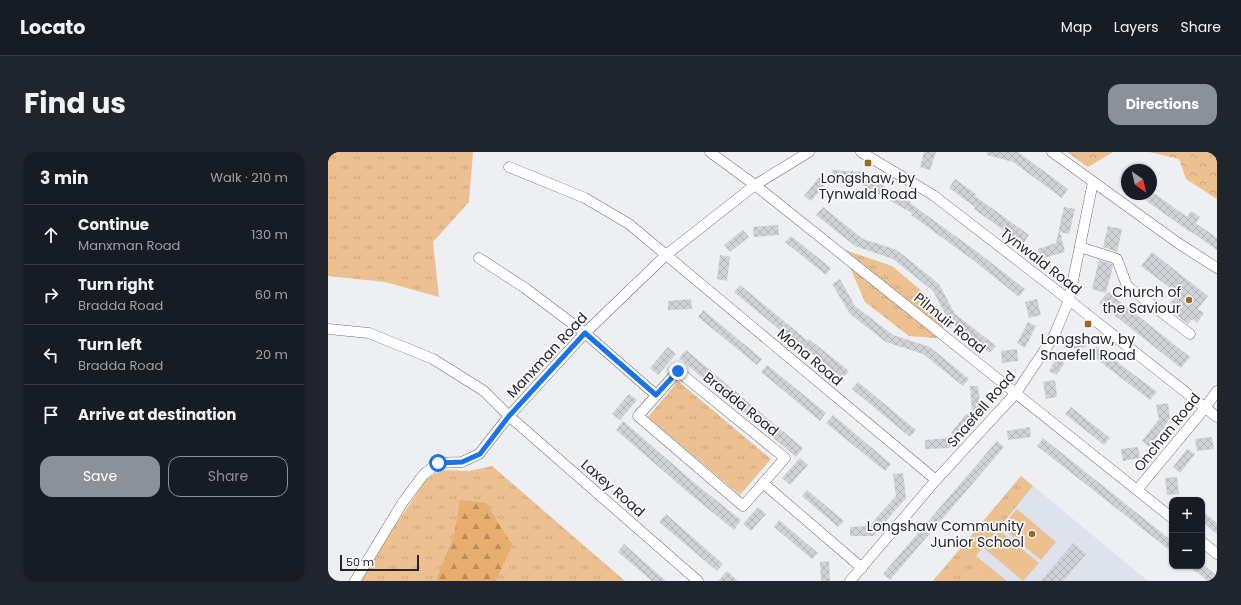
<!DOCTYPE html>
<html lang="en">
<head>
<meta charset="utf-8">
<style>
	body { margin:0; font-family:Poppins,sans-serif; background:#20242c; color:#f1f3f6 }
	.controls { position:absolute; right:12px; bottom:12px; display:grid; overflow:hidden; border-radius:8px; box-shadow:0 1px 3px #0004 }
	.controls button { width:36px; height:36px; display:grid; place-items:center; padding:0; border:0; border-bottom:1px solid #363941; background:#171b24; color:#f1f3f6; font:20px sans-serif }
	.compass { position:absolute; left:793px; top:12px; width:36px; height:36px; border-radius:50%; background:#171b24; box-shadow:0 1px 3px #0004; rotate:146deg }
	.scale { position:absolute; left:12px; bottom:10px; width:79px; box-sizing:border-box; padding-left:4px; border:2px solid #262628; border-top:0; font-size:11px; line-height:14px; white-space:nowrap; color:#262628; -webkit-text-stroke:3px #fbfcff; paint-order:stroke }
	.stop { position:absolute; width:12px; height:12px; margin:-9px; border:3px solid #1a73e8; border-radius:50%; background:#fff }
	.stop.end { background:#1a73e8; border-color:#fff; box-shadow:0 1px 4px #0008 }
	.list { margin:0; padding:0; list-style:none }
	h2 { display:flex; justify-content:space-between; align-items:center; height:52px; margin:0; padding:0 16px; font-size:17px }
	h2 small { font-size:13px; font-weight:400; color:#9ea1a6 }
	.list li { display:grid; grid-template-columns:26px 1fr auto; gap:12px; align-items:center; box-sizing:border-box; height:60px; padding:0 16px; border-top:1px solid #363941 }
	.list b { display:block; font-size:15px; white-space:nowrap }
	.list p { margin:0; font-size:13px; white-space:nowrap; color:#9ea1a6 }
	.list em { font-size:13px; font-style:normal; color:#9ea1a6 }
	.actions { display:flex; gap:8px; padding:12px 16px }
	.actions a { flex:1; padding:9px 0; border:1px solid #8c9099; border-radius:12px; text-align:center; font-size:14px; color:#8c9099 }
	.actions .main { background:#8c9099; color:#fff }
	.icon { flex:none; width:22px; height:22px; fill:none; stroke:currentColor; stroke-width:2; stroke-linecap:round; stroke-linejoin:round }
	.map { position:relative; flex:none; width:889px; height:429px; overflow:hidden; border-radius:12px }
	header { display:flex; align-items:center; gap:24px; box-sizing:border-box; height:56px; padding:0 20px; background:#171b24; border-bottom:1px solid #363941 }
	header strong { font-size:19px }
	nav { display:flex; gap:22px; margin-inline-start:auto; font-size:14px }
	.intro { display:flex; align-items:center; justify-content:space-between; box-sizing:border-box; height:96px; padding:0 24px }
	h1 { margin:0; font-size:28px }
	.button { padding:10px 18px; border-radius:12px; background:#8c9099; color:#fff; font-size:14px; font-weight:700 }
	main { display:flex; gap:24px; padding:0 24px }
	aside { flex:1; background:#171b24; border-radius:12px; box-shadow:0 1px 3px #0004 }
	.map>svg:first-child { display:block }
</style>
</head>
<body>
<header>
<strong>Locato</strong>
<nav><a>Map</a><a>Layers</a><a>Share</a></nav>
</header>
<div class="intro"><h1>Find us</h1><a class="button">Directions</a></div>
<main>
<aside>
<h2>3 min<small>Walk · 210 m</small></h2>
<ul class="list">
<li><svg class="icon" aria-label="ahead" viewBox="0 0 24 24"><path d="M12 20V5M6 11l6-6 6 6"/></svg><div><b>Continue</b><p>Manxman Road</p></div><em>130 m</em></li>
<li><svg class="icon" aria-label="right" viewBox="0 0 24 24"><path d="M7 20v-9h11M14 6l5 5-5 5"/></svg><div><b>Turn right</b><p>Bradda Road</p></div><em>60 m</em></li>
<li><svg class="icon" aria-label="left" viewBox="0 0 24 24"><path d="M17 20v-9H6M10 6l-5 5 5 5"/></svg><div><b>Turn left</b><p>Bradda Road</p></div><em>20 m</em></li>
<li><svg class="icon" aria-label="arrive" viewBox="0 0 24 24"><path d="M6 21V4h12l-3 4 3 4H6"/></svg><div><b>Arrive at destination</b></div></li>
</ul>
<div class="actions"><a class="main">Save</a><a>Share</a></div>
</aside>
<div class="map">
<svg width="889" height="429" viewBox="0 0 889 429">
	<defs>
		<pattern id="grass-tufts" width="24" height="20" patternUnits="userSpaceOnUse"><rect width="24" height="20" fill="#ecc090"/><path d="M3 7l-1-3M5 7V3M7 7l1-3M15 17l-1-3M17 17v-4M19 17l1-3" fill="none" stroke="#caa57c"/></pattern>
		<pattern id="forest-firs" width="22" height="20" patternUnits="userSpaceOnUse"><rect width="22" height="20" fill="#e7ae6f"/><path d="M5 1l3.5 6h-7zM16 11l3.5 6h-7z" fill="#bb8d5b"/></pattern>
		<pattern id="park-crowns" width="20" height="18" patternUnits="userSpaceOnUse"><rect width="20" height="18" fill="#ecc090"/><path d="M2 6a3 3 0 1 1 6 0M12 15a3 3 0 1 1 6 0" fill="none" stroke="#caa57c"/></pattern>
		<pattern id="building-cross-hatch" width="8" height="8" patternUnits="userSpaceOnUse"><rect width="8" height="8" fill="#d1d2d7"/><path d="M0 0l8 8M0 8l8-8" fill="none" stroke="#b3b4b9"/></pattern>
	</defs>
	<rect width="100%" height="100%" fill="#edeff3"/>
	<polygon fill="#dee2ed" points="693,324 820,429 605,429"/>
	<g fill="url(#grass-tufts)">
		<polygon points="0,0 145,0 141,50 105,90 111,145 57,130 0,124"/>
		<polygon points="514,97 564,114 602,146 620,187 581,184 537,150"/>
		<polygon points="350,229 443,307 412,343 320,265"/>
		<polygon points="164,314 297,429 33,429 60,384 98,328 112,318 141,319"/>
		<polygon points="693,324 705,334 648,404 679,429 661,429 645,416 634,429 605,429"/>
	</g>
	<polygon fill="url(#forest-firs)" points="132,348 158,351 184,393 168,429 108,429 126,383"/>
	<g fill="url(#park-crowns)">
		<polygon points="739,0 785,0 760,15"/>
		<polygon points="821,0 889,0 889,47 858,27 851,7"/>
	</g>
	<g fill="#ecc090">
		<polygon points="689,357 728,390 713,408 673,375"/>
		<polygon points="671,378 711,411 695,429 656,396"/>
		<polygon points="645,416 661,429 634,429"/>
	</g>
	<g fill="url(#building-cross-hatch)">
		<polygon points="596,0 608,0 602,18 592,15"/>
		<polygon points="659,0 690,0 740,37 734,46 685,10 659,3"/>
		<polygon points="504,18 532,20 583,50 582,51 648,99 697,137 691,145 645,108 583,63 584,61 527,29 503,27"/>
		<polygon points="492,24 499,30 483,49 476,44"/>
		<polygon points="627,27 648,42 647,44 701,83 695,92 646,57 647,55 621,36"/>
		<polygon points="809,42 827,42 859,65 863,59 872,65 868,71 889,86 889,98 862,79 862,80"/>
		<polygon points="495,55 535,87 569,98 611,132 627,162 668,194 662,201 621,169 605,139 565,107 527,94 488,63"/>
		<polygon points="736,55 747,57 741,82 732,80 737,100 713,107 710,97 728,91"/>
		<polygon points="450,73 451,83 426,85 425,75"/>
		<polygon points="780,74 794,77 789,100 775,95"/>
		<polygon points="415,78 421,85 402,100 396,93"/>
		<polygon points="463,84 503,116 498,123 457,90"/>
		<polygon points="824,100 880,144 870,157 876,161 869,171 864,167 860,172 845,160 847,157 841,152 850,142 813,114"/>
		<polygon points="392,103 402,105 399,129 389,127"/>
		<polygon points="771,108 784,112 785,114 778,141 764,137"/>
		<polygon points="512,127 527,154 565,183 602,195 641,227 635,234 595,202 558,190 522,162 504,132"/>
		<polygon points="412,133 480,189 481,187 521,219 515,226 466,187 465,189 406,140"/>
		<polygon points="780,140 862,205 853,216 771,151"/>
		<polygon points="363,147 364,157 340,158 340,149"/>
		<polygon points="709,147 713,163 701,166 697,150"/>
		<polygon points="375,158 434,207 429,213 370,165"/>
		<polygon points="700,170 708,174 697,196 689,191"/>
		<polygon points="756,183 758,195 741,197 739,186"/>
		<polygon points="768,194 829,240 822,248 762,202"/>
		<polygon points="340,195 348,202 330,223 322,216"/>
		<polygon points="689,197 690,209 674,211 673,199"/>
		<polygon points="358,198 475,296 468,305 351,206"/>
		<polygon points="733,198 741,203 729,223 721,219"/>
		<polygon points="439,213 498,261 492,269 433,220"/>
		<polygon points="727,228 729,245 718,247 715,230"/>
		<polygon points="530,230 588,278 582,285 524,237"/>
		<polygon points="642,234 650,234 653,259 644,259"/>
		<polygon points="301,242 309,248 292,268 284,262"/>
		<polygon points="840,251 842,267 821,295 814,289 831,267 828,253"/>
		<polygon points="743,255 782,286 776,293 737,262"/>
		<polygon points="638,262 645,267 629,286 623,281"/>
		<polygon points="505,263 563,312 557,319 498,271"/>
		<polygon points="295,269 369,333 413,368 406,378 362,342 288,278"/>
		<polygon points="702,275 703,285 680,288 679,279"/>
		<polygon points="884,285 886,297 869,299 867,287"/>
		<polygon points="621,286 622,296 597,297 597,288"/>
		<polygon points="715,286 844,389 844,400 709,294"/>
		<polygon points="669,289 676,295 562,428 555,422"/>
		<polygon points="810,295 812,306 795,309 793,297"/>
		<polygon points="859,297 867,302 852,321 845,315"/>
		<polygon points="472,306 480,313 462,333 454,326"/>
		<polygon points="575,321 578,346 545,384 522,384 522,375 541,374 568,344 565,322"/>
		<polygon points="849,325 851,342 839,343 837,326"/>
		<polygon points="479,338 516,369 510,375 474,344"/>
		<polygon points="430,355 438,362 423,379 415,372"/>
		<polygon points="874,359 889,371 889,382 874,370"/>
		<polygon points="338,362 395,412 389,419 331,370"/>
		<polygon points="451,368 490,401 484,407 446,375"/>
		<polygon points="745,391 758,402 735,429 713,429"/>
		<polygon points="296,392 338,429 324,429 290,400"/>
		<polygon points="501,409 502,429 493,429 492,410"/>
		<polygon points="861,414 877,414 889,424 889,429 880,429"/>
		<polygon points="399,419 410,429 390,429"/>
	</g>
	<g fill="none" stroke-linecap="round" stroke-linejoin="round">
		<defs>
			<g id="street">
				<polyline points="382,0 427,33 844,366"/>
				<polyline points="533,0 605,43 741,148 889,265"/>
				<polyline points="724,0 850,91 889,116"/>
				<polyline points="181,15 257,46 301,72 608,328"/>
				<polyline points="752,95 789,107 799,134 862,182"/>
				<polyline points="151,106 197,136 257,181 328,243"/>
				<polyline points="0,177 41,181 105,207 156,239 181,264 370,429"/>
				<polygon points="350,219 457,306 415,354 310,264"/>
				<polyline points="435,331 534,416"/>
				<polyline points="809,338 877,256 889,239"/>
				<polyline points="874,390 889,402"/>
				<polyline points="27,429 75,350 96,322 110,311 134,310 151,302 181,264 257,181 338,103 427,33 481,0"/>
				<polyline points="522,429 608,328 688,241 726,184 741,148 765,30"/>
			</g>
		</defs>
		<use href="#street" stroke="#6f7074" stroke-width="11"/>
		<use href="#street" stroke="#fff" stroke-width="10"/>
	</g>
	<g fill="none" stroke-linecap="round" stroke-linejoin="round">
		<polyline stroke="#1a73e8" stroke-width="5" points="110,311 134,310 152,302 181,264 257,181 328,243 350,219"/>
	</g>
	<g fill="#9e6821" stroke="#fbfcff" stroke-width="1.5">
		<rect x="536" y="7" width="8" height="8" rx="2"/>
		<circle cx="861" cy="148" r="4"/>
		<rect x="756" y="168" width="8" height="8" rx="2"/>
		<circle cx="704" cy="382" r="4"/>
	</g>
	<g text-anchor="middle" stroke-width="3.5" stroke-linejoin="round" paint-order="stroke">
		<g font-size="14" fill="#262628" stroke="#fbfcff">
			<text x="540" y="31">Longshaw, by<tspan x="540" dy="16">Tynwald Road</tspan></text>
			<text x="853" y="145" text-anchor="end">Church of<tspan x="853" dy="16">the Saviour</tspan></text>
			<text x="760" y="192">Longshaw, by<tspan x="760" dy="16">Snaefell Road</tspan></text>
			<text x="696" y="379" text-anchor="end">Longshaw Community<tspan x="696" dy="16">Junior School</tspan></text>
		</g>
		<g font-size="14" fill="#262628" stroke="#fbfcff">
			<text transform="translate(713 109) rotate(38)" y="5">Tynwald Road</text>
			<text transform="translate(622 171) rotate(39)" y="5">Pilmuir Road</text>
			<text transform="translate(219 203) rotate(-47)" y="5">Manxman Road</text>
			<text transform="translate(482 205) rotate(40)" y="5">Mona Road</text>
			<text transform="translate(413 252) rotate(39)" y="5">Bradda Road</text>
			<text transform="translate(653 257) rotate(-49)" y="5">Snaefell Road</text>
			<text transform="translate(839 280) rotate(-51)" y="5">Onchan Road</text>
			<text transform="translate(285 336) rotate(41)" y="5">Laxey Road</text>
		</g>
	</g>
</svg>
<div class="controls">
<button>+</button>
<button>−</button>
</div>
<svg class="compass" viewBox="-18 -18 36 36"><path d="M0-13l5 13h-10z" fill="#e53935"/><path d="M0 13l5-13h-10z" fill="#9ea1a6"/></svg>
<div class="scale">50 m</div>
<div class="stop" style="left:110px;top:311px"></div>
<div class="stop end" style="left:350px;top:219px"></div>
</div>
</main>
</body>
</html>
